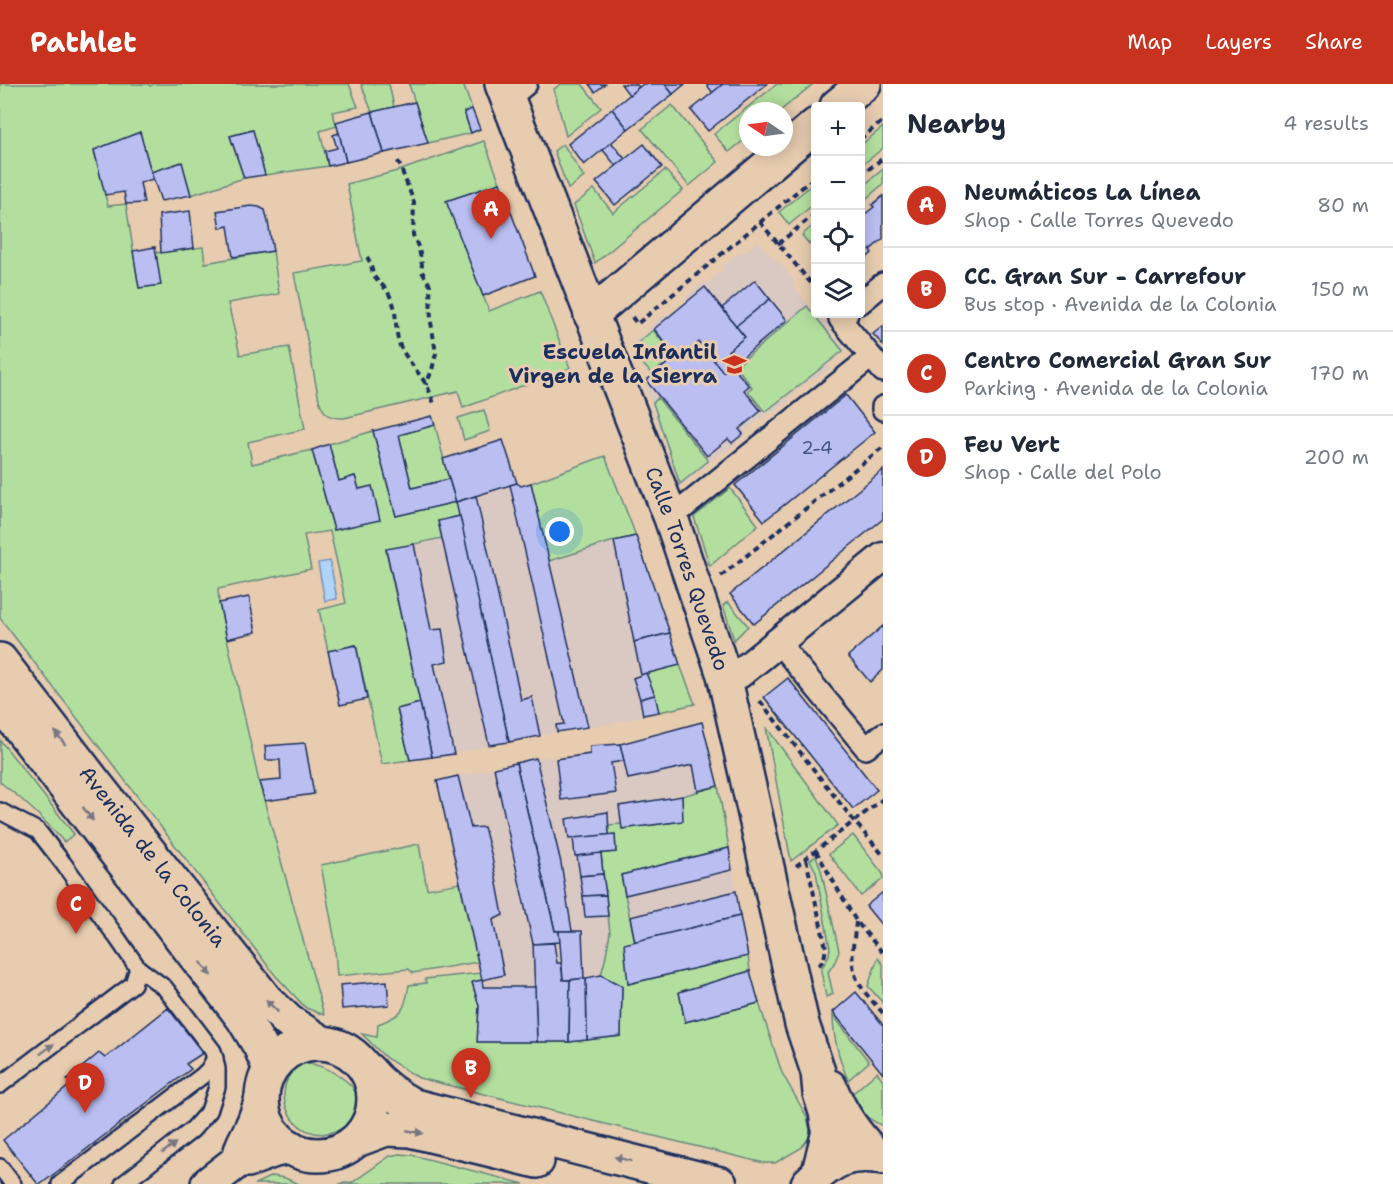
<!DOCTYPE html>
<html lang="en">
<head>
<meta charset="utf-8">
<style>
	body { margin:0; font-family:"Shantell Sans",sans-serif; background:#f6f6f7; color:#1f2937 }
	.controls { position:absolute; right:18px; top:18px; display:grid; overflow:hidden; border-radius:6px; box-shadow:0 3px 15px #0003 }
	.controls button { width:54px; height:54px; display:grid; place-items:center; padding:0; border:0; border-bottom:2px solid #e0e1e3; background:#fff; color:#1f2937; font:30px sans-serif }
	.compass { position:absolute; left:739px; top:18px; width:54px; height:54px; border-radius:50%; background:#fff; box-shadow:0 3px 15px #0003; rotate:283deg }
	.you { position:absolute; left:560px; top:448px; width:21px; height:21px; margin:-15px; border:4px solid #fff; border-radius:50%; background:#1a73e8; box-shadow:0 0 0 9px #1a73e833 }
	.badge { display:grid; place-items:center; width:39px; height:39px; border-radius:50%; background:#c8321e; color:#fff; font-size:20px; font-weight:700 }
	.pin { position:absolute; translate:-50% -50px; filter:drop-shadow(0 2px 3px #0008) }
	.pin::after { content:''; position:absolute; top:32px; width:21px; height:18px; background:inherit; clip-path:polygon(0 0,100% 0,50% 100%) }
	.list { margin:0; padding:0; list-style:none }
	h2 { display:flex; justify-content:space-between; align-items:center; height:78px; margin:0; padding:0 24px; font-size:26px }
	h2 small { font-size:20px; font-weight:400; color:#747a83 }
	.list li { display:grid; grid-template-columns:39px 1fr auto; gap:18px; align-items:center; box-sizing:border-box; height:84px; padding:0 24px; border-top:2px solid #e0e1e3 }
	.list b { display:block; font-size:22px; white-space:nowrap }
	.list p { margin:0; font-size:20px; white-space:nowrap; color:#747a83 }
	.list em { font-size:20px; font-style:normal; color:#747a83 }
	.icon { flex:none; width:33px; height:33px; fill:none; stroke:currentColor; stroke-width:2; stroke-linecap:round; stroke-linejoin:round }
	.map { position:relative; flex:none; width:883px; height:1100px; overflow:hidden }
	header { display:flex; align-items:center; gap:36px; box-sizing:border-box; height:84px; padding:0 30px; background:#c8321e; color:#fff }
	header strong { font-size:28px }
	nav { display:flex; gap:33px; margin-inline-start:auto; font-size:21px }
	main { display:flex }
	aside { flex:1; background:#fff }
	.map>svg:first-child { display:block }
</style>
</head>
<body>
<header>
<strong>Pathlet</strong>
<nav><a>Map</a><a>Layers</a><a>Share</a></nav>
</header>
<main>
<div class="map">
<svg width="883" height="1100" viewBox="0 0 883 1100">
	<rect width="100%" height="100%" fill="#e7ccaf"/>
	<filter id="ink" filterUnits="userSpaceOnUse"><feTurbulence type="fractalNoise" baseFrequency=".0167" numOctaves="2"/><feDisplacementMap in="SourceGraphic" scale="12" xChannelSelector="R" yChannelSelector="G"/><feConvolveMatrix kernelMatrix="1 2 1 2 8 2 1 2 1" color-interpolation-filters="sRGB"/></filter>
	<g filter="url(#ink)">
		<g fill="#dac8c2">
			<polygon points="758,157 776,178 778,177 794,197 792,201 812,225 815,223 816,230 820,230 830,242 829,245 846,266 828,281 830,284 813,296 811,295 789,313 790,316 773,330 770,327 746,347 747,350 725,369 723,367 680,403 645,302 648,300 647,296 651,292 640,279 642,277 630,261 649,248 647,245 665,230 667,232 686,217 685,214 704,198 706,200 724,185 722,182 741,168 743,169"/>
			<polygon points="517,399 521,402 531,399 549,476 614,457 636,452 680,581 647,589 659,628 618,638 557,648 432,673 386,465 441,453 438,437 456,418"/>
			<polygon points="702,638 718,702 682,712 683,737 622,745 615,750 616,768 601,770 610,849 605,876 601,891 622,902 621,952 569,958 477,958 479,922 472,898 482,896 437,697 536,674 546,673 556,675 590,670 590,662 620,660"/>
			<polygon points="729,764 740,832 635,858 621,791"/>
		</g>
		<g fill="#b3df9e" stroke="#67877e" stroke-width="1.5">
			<polygon points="0,0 148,0 150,2 153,0 349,0 358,23 332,28 337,42 320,47 328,82 265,91 252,46 230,52 244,94 191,111 181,79 151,88 140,48 94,67 108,122 126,120 139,204 160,201 156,169 203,163 205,179 273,167 279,210 228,219 240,271 289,263 305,345 248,358 252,380 312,366 334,446 359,405 355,392 339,397 329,360 373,347 396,431 456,418 460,432 438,437 442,454 386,466 420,619 397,625 410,676 382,680 356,561 328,567 319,526 346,519 330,447 304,451 311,485 218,505 219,519 259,698 324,931 306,924 275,891 0,534"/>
			<polygon points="361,0 389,0 394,23 372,28"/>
			<polygon points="409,0 463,0 472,25 464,28 471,49 428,59"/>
			<polygon points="561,0 582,0 601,24 566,52 554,5"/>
			<polygon points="777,0 813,0 780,27 748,27 748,53 729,68 714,50"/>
			<polygon points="672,21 718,78 689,102 642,45"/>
			<polygon points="883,43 883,64 861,82 861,61"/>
			<path d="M484 57 500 99 447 117 489 227 540 207 570 284 463 324 458 307 344 334C329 334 324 331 319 316L294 189 362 177 347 100 401 86Z"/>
			<polygon points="563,60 584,93 568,105 554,67"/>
			<polygon points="883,85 883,100 861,119 861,104"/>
			<polygon points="665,86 683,106 595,179 574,121 594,105 613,129"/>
			<polygon points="815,98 815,119 789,141 779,128"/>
			<polygon points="815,140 815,155 809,160 802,151"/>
			<polygon points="807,222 843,267 765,328 748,307 752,303 738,285 740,279"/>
			<polygon points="653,246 674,272 652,290 642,279 644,278 633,263"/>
			<polygon points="658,314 708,377 680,400 653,319"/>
			<polygon points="484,326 490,347 464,356 458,334"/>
			<polygon points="435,341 449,395 412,404 399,351"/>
			<polygon points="605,372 636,452 614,457 549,477 531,399"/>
			<polygon points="730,404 758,441 710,482 694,433"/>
			<polygon points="728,518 748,542 734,556 723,521"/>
			<polygon points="680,581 695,620 659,628 646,589"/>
			<polygon points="766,643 838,741 791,777"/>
			<path d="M0 656 74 750 64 758C45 736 24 716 0 698Z"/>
			<path d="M718 702 729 764 621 791 635 858 628 900 748 872 750 887 679 908 685 938 759 919 782 989 807 1033 811 1051 801 1064 775 1079H764L419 994 386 974 362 950 377 953 378 940C403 931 405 926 409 901L426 899 425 895 481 889 482 896 472 899 479 922 478 958H569L621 952 622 902 601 891 605 876 610 849 601 769 616 768 615 750 609 751 608 741 622 740 623 745 682 737V712Z"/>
			<polygon points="853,751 883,790 883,795 861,812 829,770"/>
			<polygon points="419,760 427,805 460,799 478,878 413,889 409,885 337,892 334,852 321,781"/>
			<polygon points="816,772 821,786 839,867 835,878 828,888 833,910 826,913 821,886 829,871 830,864 816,788 810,776"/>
			<polygon points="878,874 883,880 883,919 868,902"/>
			<path d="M833 931 869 978 848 996C839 975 833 953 833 931Z"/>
			<path d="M309 979C329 984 368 1002 356 1029 352 1037 344 1044 336 1047 304 1060 273 1025 288 994 290 990 295 983 300 981 302 979 306 979 309 979Z"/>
			<path d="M877 988 883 996V1042C866 1034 858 1028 852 1010Z"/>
			<polygon points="399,1070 412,1071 524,1100 339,1100 353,1098 390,1072"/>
			<polygon points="272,1092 285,1094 299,1100 255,1100"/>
		</g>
		<polygon fill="#b0d3f8" stroke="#7491ba" stroke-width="1.5" points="330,477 337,515 325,517 318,479"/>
		<g fill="#babef0" stroke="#1b2f5e" stroke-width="1.5">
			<polygon points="589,0 605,0 595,8"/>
			<polygon points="621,0 636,0 639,3 629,11"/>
			<polygon points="643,0 665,0 673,10 628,45 612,25"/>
			<polygon points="665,0 685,0 673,10"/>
			<polygon points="706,0 723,0 713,9"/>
			<polygon points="723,0 767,0 708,47 691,26"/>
			<polygon points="415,18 428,59 384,69 372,28"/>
			<polygon points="472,25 480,45 471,49 464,28"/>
			<polygon points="612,25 628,45 584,81 568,60"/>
			<polygon points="372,28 384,69 346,78 336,38"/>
			<polygon points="253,46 265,91 244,94 230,52"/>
			<polygon points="140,48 153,95 140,99 144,119 126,120 124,108 105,111 94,66"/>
			<polygon points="339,49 346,78 328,82 325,67 337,64 333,51"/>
			<polygon points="611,58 625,75 616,82 603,66"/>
			<polygon points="644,60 662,83 615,121 596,98"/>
			<polygon points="182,78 191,111 161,117 151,88"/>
			<polygon points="500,99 535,192 483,212 446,117"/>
			<polygon points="883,112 883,155 870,166 872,169 860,179 860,134 874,123 872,121"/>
			<polygon points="251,122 259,123 265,126 268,138 273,167 233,173 228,142 220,144 217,127"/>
			<polygon points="190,127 194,164 161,169 159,131"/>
			<polygon points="155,163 161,201 139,204 133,167"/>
			<polygon points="755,196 770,215 736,242 722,224"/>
			<polygon points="705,203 745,253 728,267 736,277 737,281 735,285 731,281 723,288 699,258 688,268 685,265 676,272 654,245"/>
			<polygon points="770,215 787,236 736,279 728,267 745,253 736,242"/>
			<polygon points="883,242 883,261 873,250"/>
			<polygon points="704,264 723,288 731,281 749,302 744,306 761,327 739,345 743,350 732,359 728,355 707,372 649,300 647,296 685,265 693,274"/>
			<polygon points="846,311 875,348 764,437 735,401"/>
			<polygon points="432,332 435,341 399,351 412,404 449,395 456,418 396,432 373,347"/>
			<polygon points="503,356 517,399 456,418 443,375"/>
			<polygon points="329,360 339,397 355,392 359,405 372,402 380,436 334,446 312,366"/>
			<polygon points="883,386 883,435 754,540 730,510"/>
			<polygon points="517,399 521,402 531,399 588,643 557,648 556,641 564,640 510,401"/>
			<polygon points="476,412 521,616 532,613 540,652 509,658 456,418"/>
			<polygon points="460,432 509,658 489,661 438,437"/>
			<polygon points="636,452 670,549 634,558 614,457"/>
			<polygon points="414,460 431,546 442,545 447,577 434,580 454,670 432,673 386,465"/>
			<polygon points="249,513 256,548 227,555 219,519"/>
			<polygon points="883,542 883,586 870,598 848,572"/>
			<polygon points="670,549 680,581 641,591 634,558"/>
			<polygon points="356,561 367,615 340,621 328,567"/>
			<polygon points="646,589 655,611 640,615 633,594"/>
			<polygon points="788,594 877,706 853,725 764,613"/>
			<polygon points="655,611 659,628 643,631 640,615"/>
			<polygon points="420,619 432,673 410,676 397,625"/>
			<polygon points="702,638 718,702 698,707 693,681 628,695 620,660"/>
			<polygon points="305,659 314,710 265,717 259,698 281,696 280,676 266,676 265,662"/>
			<polygon points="620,660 624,677 611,679 616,709 561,716 556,675 590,670 590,662"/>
			<polygon points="536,674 561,779 572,847 555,847 516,679"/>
			<polygon points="516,679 555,847 559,847 560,858 533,860 494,684"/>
			<polygon points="458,692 471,744 484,743 492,773 503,831 493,836 504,891 482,896 437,697"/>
			<polygon points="682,712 683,737 622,745 619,722"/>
			<polygon points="608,728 609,751 569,755 566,735"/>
			<polygon points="615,750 616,768 575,772 573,754"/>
			<polygon points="729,764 732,786 625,811 621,791"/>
			<polygon points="601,769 603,790 580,792 577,772"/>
			<polygon points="603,790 606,811 583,812 580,792"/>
			<polygon points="736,807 740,832 635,858 630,833"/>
			<polygon points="883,808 883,843 866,822"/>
			<polygon points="606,811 608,832 585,833 583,812"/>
			<polygon points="740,832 748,872 628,900 624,860"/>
			<polygon points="559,847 582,847 584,895 563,896"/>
			<polygon points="554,859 557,879 561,879 563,896 570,896 569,958 537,958 533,860"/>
			<polygon points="750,887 759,919 685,938 679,908"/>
			<polygon points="601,891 622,902 621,952 587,956 586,894"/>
			<polygon points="586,894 587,956 569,958 570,896"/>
			<polygon points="482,896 483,903 535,903 537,958 477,958 479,922 472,898"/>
			<polygon points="387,897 389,921 342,925 340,901"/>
			<polygon points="856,908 883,941 883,990 833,928"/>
			<polygon points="168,924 203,969 186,980 191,985 41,1100 38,1100 3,1056 70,1001 67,996 99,969 105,974"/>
		</g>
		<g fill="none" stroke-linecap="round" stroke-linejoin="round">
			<defs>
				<g id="service">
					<polyline points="0,727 38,747 63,779 118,855 138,884 133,900 0,1001"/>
					<polyline points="0,1083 13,1100"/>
					<polyline points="60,1100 202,992 209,985 215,974"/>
					<polyline points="123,1100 192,1046 209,1027 217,1003 217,985 213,967 165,904 138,884"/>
				</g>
				<g id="pedestrian">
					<polyline points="508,15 526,0"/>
					<polyline points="860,219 883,200"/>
					<polyline points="847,230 840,235 883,287"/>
					<polyline points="883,323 883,325"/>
					<polyline points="671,434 871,273"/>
					<polyline points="778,558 866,664 883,650"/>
				</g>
				<polyline id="minor" points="724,591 739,590 883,473"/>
				<g id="tertiary">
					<path id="s1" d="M502 0 671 434 724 591 802 940 818 988 820 1009 826 1028 829 1047 819 1088"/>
					<polyline points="837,22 864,0"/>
					<polyline points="591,231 816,41"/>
					<path d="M830 1003C841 1031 855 1050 876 1072"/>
					<path d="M239 1076C241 1063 244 1059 250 1047 255 1037 259 1025 262 1014"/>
					<polyline points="208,1100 239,1076 248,1076 275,1066 290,1063"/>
				</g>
				<g id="secondary">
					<path id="s2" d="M0 576 94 698 266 916 289 938 319 957"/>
					<polyline points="0,618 243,934 260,962 270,985"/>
					<circle cx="318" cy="1015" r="56"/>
					<path d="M368 986C381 1002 395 1012 414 1022L720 1100"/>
					<polyline points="359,1055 386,1045 410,1046 537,1077"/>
					<path d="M808 1100C833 1075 848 1068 883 1073"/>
				</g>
			</defs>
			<use href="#service" stroke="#1b2f5e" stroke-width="20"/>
			<use href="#pedestrian" stroke="#1b2f5e" stroke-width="26"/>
			<use href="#minor" stroke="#1b2f5e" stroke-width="33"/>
			<use href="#tertiary" stroke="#1b2f5e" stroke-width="38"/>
			<use href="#secondary" stroke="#1b2f5e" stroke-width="38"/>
			<g stroke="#1b2f5e" stroke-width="4" stroke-dasharray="6 4.5" stroke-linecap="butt">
				<polyline points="860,55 883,37"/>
				<polyline points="398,77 414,118 413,151 419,165 422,181 421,186 430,201 431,238 436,269 432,286 426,301"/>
				<polyline points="860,92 883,74"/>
				<polyline points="760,138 816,205"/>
				<polyline points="778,160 816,129"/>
				<path d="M367 173C372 180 371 188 376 195 380 200 378 197 383 202 388 207 392 215 394 222 397 236 395 252 401 264 413 286 428 295 434 321"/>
				<polyline points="632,233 637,240 816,92"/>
				<polyline points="721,492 883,363"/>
				<polyline points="760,617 854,737 883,771"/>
				<polyline points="816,767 856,837 883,869"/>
				<polyline points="806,775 826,864 824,875 818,883"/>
				<polyline points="796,782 883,715"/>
				<path d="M856 838C854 858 848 881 859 899 865 910 875 920 883 929"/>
			</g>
			<use href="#service" stroke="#e7ccaf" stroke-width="15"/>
			<use href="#pedestrian" stroke="#e7ccaf" stroke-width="21"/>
			<use href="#minor" stroke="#e7ccaf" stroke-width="28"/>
			<use href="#tertiary" stroke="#e7ccaf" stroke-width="33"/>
			<use href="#secondary" stroke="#e7ccaf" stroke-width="33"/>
		</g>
		<defs><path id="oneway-solid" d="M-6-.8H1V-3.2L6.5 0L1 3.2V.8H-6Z" transform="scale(1.5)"/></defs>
		<g fill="#777682">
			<use href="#oneway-solid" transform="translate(60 654) rotate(-128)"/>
			<use href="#oneway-solid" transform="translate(88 730) rotate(53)"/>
			<use href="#oneway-solid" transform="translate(206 885) rotate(53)"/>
			<use href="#oneway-solid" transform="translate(272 922) rotate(-135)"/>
			<use href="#oneway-solid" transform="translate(47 965) rotate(-37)"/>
			<use href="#oneway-solid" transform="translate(415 1048) rotate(11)"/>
			<use href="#oneway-solid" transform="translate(169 1064) rotate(-38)"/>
			<use href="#oneway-solid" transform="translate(623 1075) rotate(-166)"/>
		</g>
	</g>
	<defs>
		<symbol id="school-bare" viewBox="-9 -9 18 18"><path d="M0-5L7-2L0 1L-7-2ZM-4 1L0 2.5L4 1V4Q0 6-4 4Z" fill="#c8321e" stroke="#e7ccaf" stroke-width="2.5" paint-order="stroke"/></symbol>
	</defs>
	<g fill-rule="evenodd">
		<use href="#school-bare" x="718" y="264" width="33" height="33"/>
	</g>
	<g text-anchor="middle" stroke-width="6" stroke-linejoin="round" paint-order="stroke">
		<g font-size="18" fill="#435382">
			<text x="817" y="370">2-4</text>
		</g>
		<g font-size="21" font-weight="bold" fill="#1b2f5e" stroke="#e7ccaf" text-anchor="end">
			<text x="717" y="275">Escuela Infantil<tspan x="717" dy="24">Virgen de la Sierra</tspan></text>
		</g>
		<g font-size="21" fill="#1b2f5e" stroke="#e7ccaf">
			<text dy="7" stroke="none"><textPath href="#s1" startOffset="519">Calle Torres Quevedo</textPath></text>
			<text dy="7" stroke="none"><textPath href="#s2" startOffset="249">Avenida de la Colonia</textPath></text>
		</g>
	</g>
</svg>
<div class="controls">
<button>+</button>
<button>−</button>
<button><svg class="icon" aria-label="locate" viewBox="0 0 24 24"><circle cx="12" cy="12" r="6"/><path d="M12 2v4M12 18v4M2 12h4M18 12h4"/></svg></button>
<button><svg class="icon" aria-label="layers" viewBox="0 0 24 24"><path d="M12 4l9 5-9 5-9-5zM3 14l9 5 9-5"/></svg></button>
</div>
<svg class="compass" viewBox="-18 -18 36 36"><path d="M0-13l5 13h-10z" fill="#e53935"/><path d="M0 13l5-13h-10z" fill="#747a83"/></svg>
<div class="you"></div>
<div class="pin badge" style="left:491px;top:155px">A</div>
<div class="pin badge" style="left:471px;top:1014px">B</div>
<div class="pin badge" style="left:76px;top:850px">C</div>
<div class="pin badge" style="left:85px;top:1029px">D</div>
</div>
<aside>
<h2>Nearby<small>4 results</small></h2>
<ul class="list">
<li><span class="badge">A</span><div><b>Neumáticos La Línea</b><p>Shop · Calle Torres Quevedo</p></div><em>80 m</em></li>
<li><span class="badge">B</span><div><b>CC. Gran Sur - Carrefour</b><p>Bus stop · Avenida de la Colonia</p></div><em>150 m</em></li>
<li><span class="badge">C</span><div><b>Centro Comercial Gran Sur</b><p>Parking · Avenida de la Colonia</p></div><em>170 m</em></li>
<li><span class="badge">D</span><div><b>Feu Vert</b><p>Shop · Calle del Polo</p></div><em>200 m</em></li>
</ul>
</aside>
</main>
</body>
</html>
